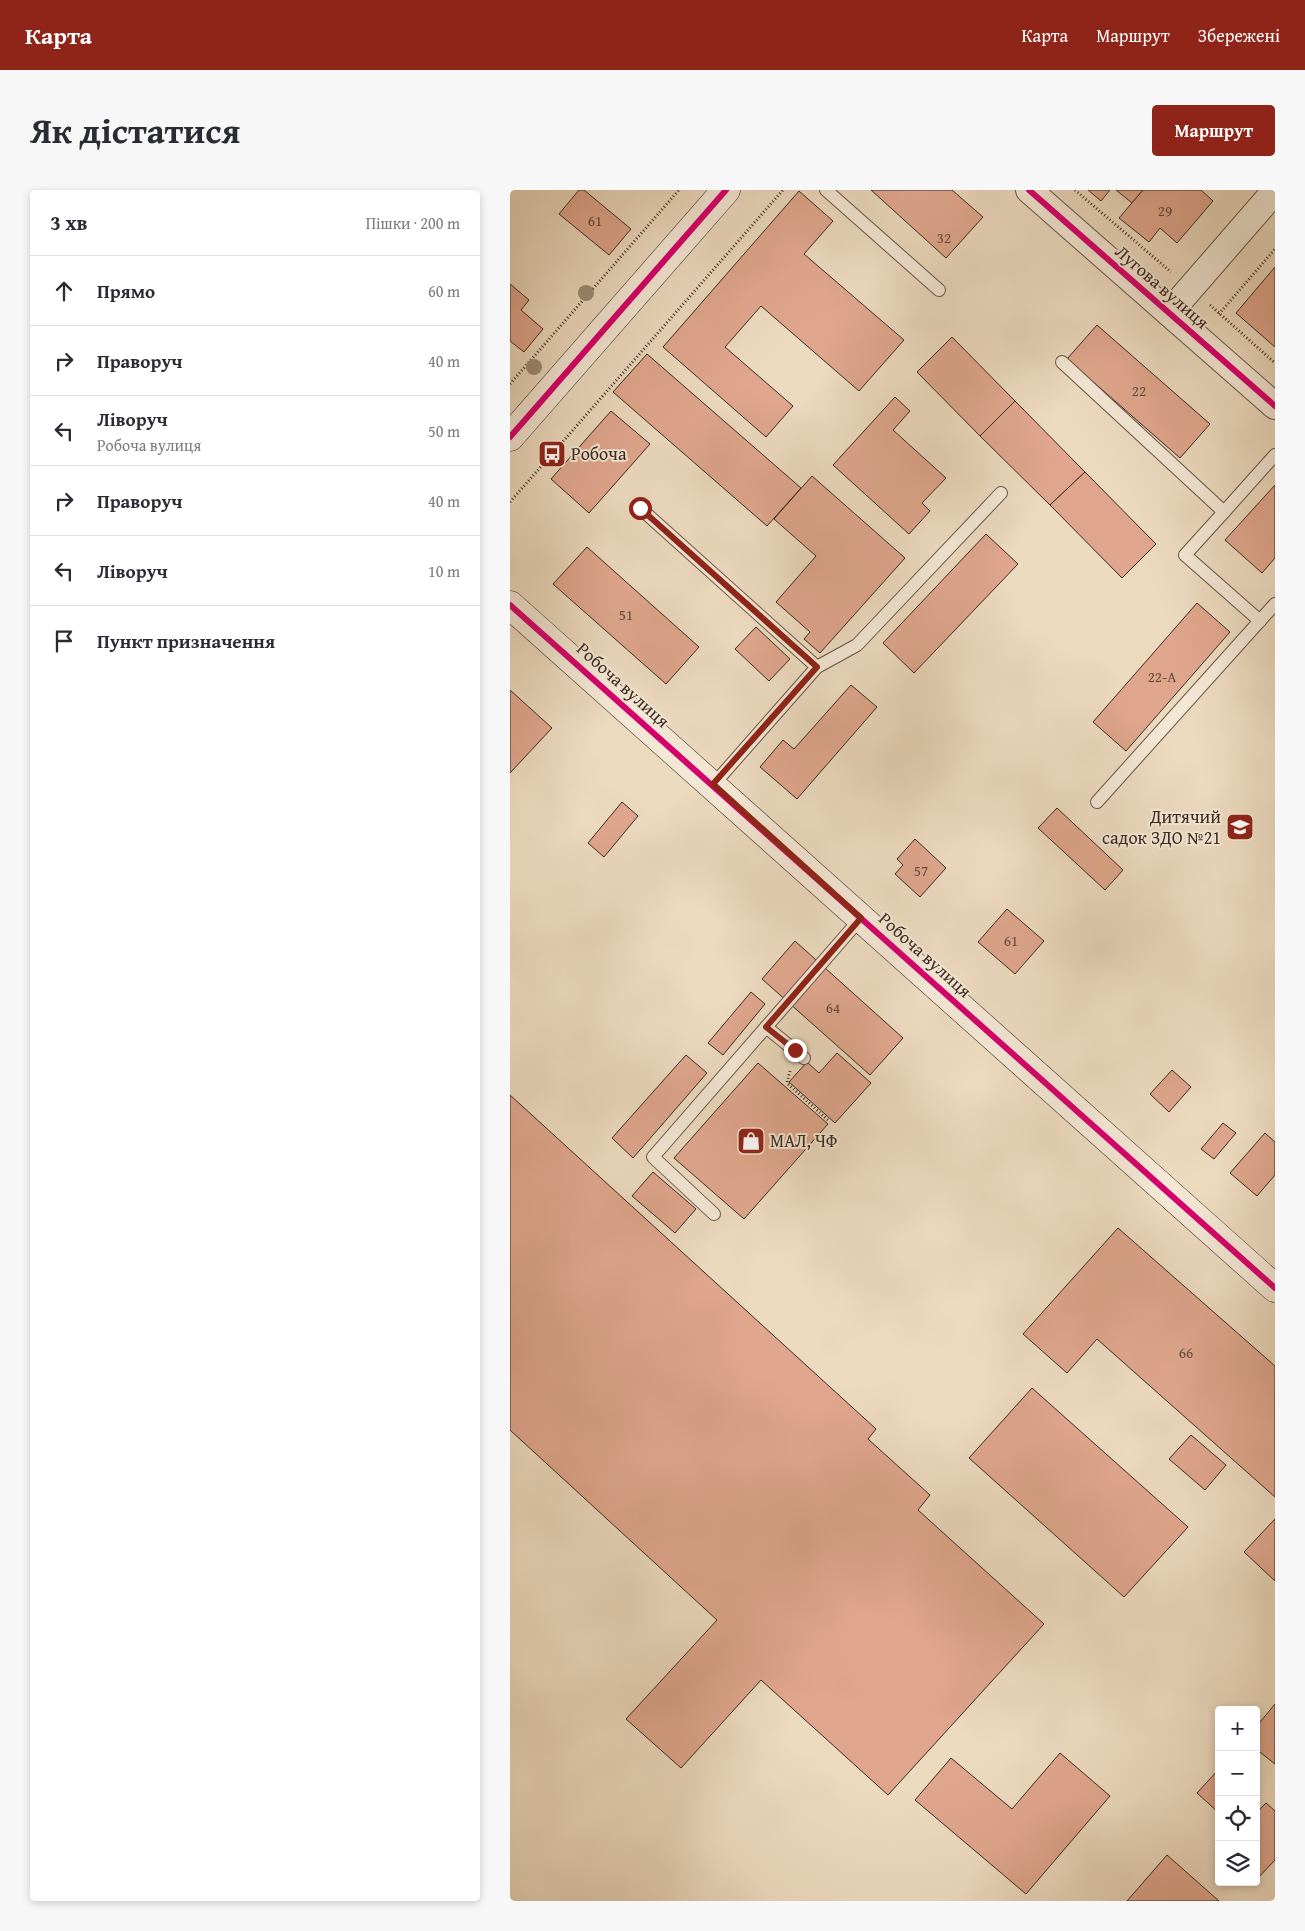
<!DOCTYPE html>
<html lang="uk">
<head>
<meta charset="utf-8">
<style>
	body { margin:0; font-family:"Gentium Book Plus",serif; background:#f7f7f7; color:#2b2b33 }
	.controls { position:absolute; right:15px; bottom:15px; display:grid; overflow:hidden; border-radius:5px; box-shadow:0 2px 8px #0003 }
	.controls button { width:45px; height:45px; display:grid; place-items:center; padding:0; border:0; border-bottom:1px solid #e1e1e2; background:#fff; color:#2b2b33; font:25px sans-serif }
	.stop { position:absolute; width:15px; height:15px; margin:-11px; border:4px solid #8f2418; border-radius:50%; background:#fff }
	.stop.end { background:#8f2418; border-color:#fff; box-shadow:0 1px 5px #0008 }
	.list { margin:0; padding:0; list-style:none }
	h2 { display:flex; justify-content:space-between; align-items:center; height:65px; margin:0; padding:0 20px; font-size:21px }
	h2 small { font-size:16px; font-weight:400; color:#7c7c81 }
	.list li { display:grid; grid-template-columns:32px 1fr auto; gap:15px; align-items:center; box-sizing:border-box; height:70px; padding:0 20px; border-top:1px solid #e1e1e2 }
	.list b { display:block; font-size:19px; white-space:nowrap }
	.list p { margin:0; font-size:16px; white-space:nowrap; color:#7c7c81 }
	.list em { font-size:16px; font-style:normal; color:#7c7c81 }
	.icon { flex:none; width:28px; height:28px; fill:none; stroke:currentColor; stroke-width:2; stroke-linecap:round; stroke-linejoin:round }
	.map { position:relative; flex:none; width:765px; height:1711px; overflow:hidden; border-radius:5px }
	header { display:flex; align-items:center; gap:30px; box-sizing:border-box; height:70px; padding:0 25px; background:#8f2418; color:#fff }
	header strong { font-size:24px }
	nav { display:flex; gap:28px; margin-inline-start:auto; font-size:18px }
	.intro { display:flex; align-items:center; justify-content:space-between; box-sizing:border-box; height:120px; padding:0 30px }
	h1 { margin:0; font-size:35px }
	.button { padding:12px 22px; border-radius:5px; background:#8f2418; color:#fff; font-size:18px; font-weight:700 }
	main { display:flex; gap:30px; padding:0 30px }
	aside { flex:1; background:#fff; border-radius:5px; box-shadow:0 2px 8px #0003 }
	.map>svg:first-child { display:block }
</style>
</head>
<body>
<header>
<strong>Карта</strong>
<nav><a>Карта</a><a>Маршрут</a><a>Збережені</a></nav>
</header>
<div class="intro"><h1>Як дістатися</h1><a class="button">Маршрут</a></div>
<main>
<aside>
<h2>3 хв<small>Пішки · 200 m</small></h2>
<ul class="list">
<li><svg class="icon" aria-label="ahead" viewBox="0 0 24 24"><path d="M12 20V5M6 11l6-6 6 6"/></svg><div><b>Прямо</b></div><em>60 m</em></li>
<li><svg class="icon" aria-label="right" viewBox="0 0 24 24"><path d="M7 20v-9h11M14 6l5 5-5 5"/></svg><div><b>Праворуч</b></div><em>40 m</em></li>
<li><svg class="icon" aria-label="left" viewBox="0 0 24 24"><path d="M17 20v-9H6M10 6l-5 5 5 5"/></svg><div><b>Ліворуч</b><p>Робоча вулиця</p></div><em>50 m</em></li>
<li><svg class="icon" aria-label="right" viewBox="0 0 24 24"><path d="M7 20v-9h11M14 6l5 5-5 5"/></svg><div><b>Праворуч</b></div><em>40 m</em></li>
<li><svg class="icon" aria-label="left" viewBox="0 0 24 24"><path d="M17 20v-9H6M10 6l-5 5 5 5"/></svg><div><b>Ліворуч</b></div><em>10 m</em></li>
<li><svg class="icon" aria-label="arrive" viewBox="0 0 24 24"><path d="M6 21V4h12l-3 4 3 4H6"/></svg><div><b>Пункт призначення</b></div></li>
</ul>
</aside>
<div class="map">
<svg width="765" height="1711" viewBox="0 0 765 1711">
	<rect width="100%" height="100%" fill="#ecdabf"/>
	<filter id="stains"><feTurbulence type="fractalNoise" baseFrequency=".004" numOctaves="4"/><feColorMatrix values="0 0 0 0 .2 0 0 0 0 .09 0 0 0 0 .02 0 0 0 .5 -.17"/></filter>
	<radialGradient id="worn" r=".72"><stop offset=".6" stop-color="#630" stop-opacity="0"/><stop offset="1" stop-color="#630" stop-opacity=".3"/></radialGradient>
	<g fill="#dfa68d" stroke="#3c2920">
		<polygon points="69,0 74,0 121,39 99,65 49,24"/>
		<polygon points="361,0 442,0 473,27 436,68"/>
		<polygon points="578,0 600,0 591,11"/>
		<polygon points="606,0 633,0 622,13"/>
		<polygon points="633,0 691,0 703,11 667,53 650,38 639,52 609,28"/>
		<polygon points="289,1 323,31 294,64 394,150 349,201 251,116 215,157 283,216 256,247 153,157"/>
		<polygon points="765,77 765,157 726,123"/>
		<polygon points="0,94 19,110 11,120 33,139 14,162 0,151"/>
		<polygon points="587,135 700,234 670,268 557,169"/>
		<polygon points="442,147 505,211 470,246 407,182"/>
		<polygon points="137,164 291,298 257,336 103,202"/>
		<polygon points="385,207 400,221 383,240 436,288 412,313 420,321 399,344 323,275"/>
		<polygon points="505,211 575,282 540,315 470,246"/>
		<polygon points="101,221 140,254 79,323 41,289"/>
		<polygon points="575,282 646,354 612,388 540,315"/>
		<polygon points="302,286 395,368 310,463 294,449 300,442 266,412 306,366 264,329"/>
		<polygon points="765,295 765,368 752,383 715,350"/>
		<polygon points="476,344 508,374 404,483 373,453"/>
		<polygon points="77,357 189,457 156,494 43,394"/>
		<polygon points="687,413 720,442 616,561 583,532"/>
		<polygon points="246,437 280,469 259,491 225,459"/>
		<polygon points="341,495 367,517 287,609 250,577 273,550 284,559"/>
		<polygon points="0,500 42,538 0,583"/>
		<polygon points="112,612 128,626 94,667 78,653"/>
		<polygon points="547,618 613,680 595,700 528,638"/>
		<polygon points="405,649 436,678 410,707 385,684 393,675 387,669"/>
		<polygon points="497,719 534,751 505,784 468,752"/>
		<polygon points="285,751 393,848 360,885 252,789"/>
		<polygon points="241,802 255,814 213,865 198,853"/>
		<polygon points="327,863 361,893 325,933 279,892 297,872 309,883"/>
		<polygon points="176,865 197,883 123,968 102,948"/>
		<polygon points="248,873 318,934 234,1029 164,968"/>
		<polygon points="662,880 681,897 659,922 640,904"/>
		<polygon points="0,905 366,1239 358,1249 420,1305 408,1320 534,1434 378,1605 251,1490 171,1578 116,1529 207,1430 0,1240"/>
		<polygon points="713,933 726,943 704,969 691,959"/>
		<polygon points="755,943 765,952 765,985 747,1006 720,983"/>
		<polygon points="143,982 186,1019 165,1043 122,1006"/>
		<polygon points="608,1038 765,1176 765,1307 587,1149 557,1183 513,1144"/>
		<polygon points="522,1198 678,1337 614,1407 459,1268"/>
		<polygon points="681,1245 716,1275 695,1300 659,1269"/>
		<polygon points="765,1329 765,1391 734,1362"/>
		<polygon points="765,1514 765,1574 746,1559 746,1537"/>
		<polygon points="550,1563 600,1606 516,1704 405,1610 441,1568 502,1619"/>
		<polygon points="709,1579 709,1623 687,1603"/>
		<polygon points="756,1613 765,1621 765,1670 746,1690 746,1623"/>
		<polygon points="657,1665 709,1711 617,1711"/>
	</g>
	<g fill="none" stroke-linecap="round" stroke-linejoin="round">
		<defs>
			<g id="lane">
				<polyline points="316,0 429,100"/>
				<polyline points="552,172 714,322 765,265"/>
				<polyline points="130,318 307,477"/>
				<polyline points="714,322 675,365 750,431"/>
				<polyline points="203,595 307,477 347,455 491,303"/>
				<polyline points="587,612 765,414"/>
				<polyline points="256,837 294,868"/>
				<polyline points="204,1024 143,967 351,728"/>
			</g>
			<g id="street">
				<polyline points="519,0 765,216"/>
				<polyline points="659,123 765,1"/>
			</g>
			<g id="secondary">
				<polyline points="0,247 216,0"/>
				<polyline points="0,415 765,1098"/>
			</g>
		</defs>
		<use href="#lane" stroke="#685548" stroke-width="14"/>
		<use href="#street" stroke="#685548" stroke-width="28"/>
		<use href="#secondary" stroke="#3c2920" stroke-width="29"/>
		<g stroke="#3c2920" stroke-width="3" stroke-dasharray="1 2.5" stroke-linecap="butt">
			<polyline points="565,0 661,82"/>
			<polyline points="700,115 765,173"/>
			<polyline points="709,124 765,59"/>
			<polyline points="0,194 169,0"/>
			<polyline points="0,312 273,0"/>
			<polyline points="280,881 277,893 319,931"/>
		</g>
		<use href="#lane" stroke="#f3e7d5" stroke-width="12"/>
		<use href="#street" stroke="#f3e7d5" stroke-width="26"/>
		<use href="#secondary" stroke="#f3e7d5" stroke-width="28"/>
		<defs>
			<g id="cycleway">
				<polyline points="519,0 765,216"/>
				<polyline points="0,247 216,0"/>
				<polyline points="0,415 765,1098"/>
			</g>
		</defs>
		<use href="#cycleway" stroke="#f3e7d5" stroke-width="9"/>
		<use href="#cycleway" stroke="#d6006c" stroke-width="6"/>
	</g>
	<g fill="#9d8d77">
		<circle cx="76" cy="103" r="8"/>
		<circle cx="24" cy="177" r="8"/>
	</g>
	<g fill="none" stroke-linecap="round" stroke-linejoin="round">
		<polyline stroke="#8f2418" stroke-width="6" points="130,318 307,477 203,594 351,728 256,837 285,860"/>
	</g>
	<defs>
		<symbol id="bus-square" viewBox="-11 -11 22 22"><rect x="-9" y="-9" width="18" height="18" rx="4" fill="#8f2418" stroke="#f3e7d5"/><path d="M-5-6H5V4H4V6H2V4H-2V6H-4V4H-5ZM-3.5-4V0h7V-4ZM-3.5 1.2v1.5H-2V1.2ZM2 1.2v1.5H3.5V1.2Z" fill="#fff"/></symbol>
		<symbol id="school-square" viewBox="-11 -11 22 22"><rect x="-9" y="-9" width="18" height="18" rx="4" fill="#8f2418" stroke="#f3e7d5"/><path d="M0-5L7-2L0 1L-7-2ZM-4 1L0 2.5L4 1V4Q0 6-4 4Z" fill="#fff"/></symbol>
		<symbol id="shop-square" viewBox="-11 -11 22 22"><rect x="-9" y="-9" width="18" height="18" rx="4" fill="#8f2418" stroke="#f3e7d5"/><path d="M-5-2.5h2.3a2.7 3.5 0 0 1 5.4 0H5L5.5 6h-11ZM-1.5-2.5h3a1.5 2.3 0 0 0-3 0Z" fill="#fff"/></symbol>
	</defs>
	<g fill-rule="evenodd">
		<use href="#bus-square" x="26" y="248" width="32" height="32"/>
		<use href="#school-square" x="714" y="621" width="32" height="32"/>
		<use href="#shop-square" x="225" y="935" width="32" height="32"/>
	</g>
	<g text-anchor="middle" stroke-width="4" stroke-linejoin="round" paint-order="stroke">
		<g font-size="15" fill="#65483b">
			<text x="655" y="26">29</text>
			<text x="85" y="36">61</text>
			<text x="434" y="53">32</text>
			<text x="629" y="206">22</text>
			<text x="116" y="430">51</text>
			<text x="652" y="492">22-А</text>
			<text x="411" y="686">57</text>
			<text x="501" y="756">61</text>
			<text x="323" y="823">64</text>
			<text x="676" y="1168">66</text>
		</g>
		<g font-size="18" fill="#3c2920" stroke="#f3e7d5">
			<text transform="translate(652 97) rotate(41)" y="6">Лугова вулиця</text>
			<text transform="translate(113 495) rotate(42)" y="6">Робоча вулиця</text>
			<text transform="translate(415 765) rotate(42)" y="6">Робоча вулиця</text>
		</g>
		<g font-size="18" fill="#3c2920" stroke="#f3e7d5" text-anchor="start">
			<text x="61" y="270">Робоча</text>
			<text x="711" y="633" text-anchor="end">Дитячий<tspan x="711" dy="21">садок ЗДО №21</tspan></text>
			<text x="260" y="957">МАЛ, ЧФ</text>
		</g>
	</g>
	<rect width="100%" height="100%" filter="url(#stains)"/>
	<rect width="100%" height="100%" fill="url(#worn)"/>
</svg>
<div class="controls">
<button>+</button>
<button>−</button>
<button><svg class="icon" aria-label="locate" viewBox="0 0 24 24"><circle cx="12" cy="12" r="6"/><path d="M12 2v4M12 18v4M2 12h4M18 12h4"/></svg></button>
<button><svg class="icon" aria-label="layers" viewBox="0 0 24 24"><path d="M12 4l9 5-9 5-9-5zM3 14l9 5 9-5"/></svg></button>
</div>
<div class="stop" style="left:130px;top:318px"></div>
<div class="stop end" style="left:285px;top:860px"></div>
</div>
</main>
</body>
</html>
